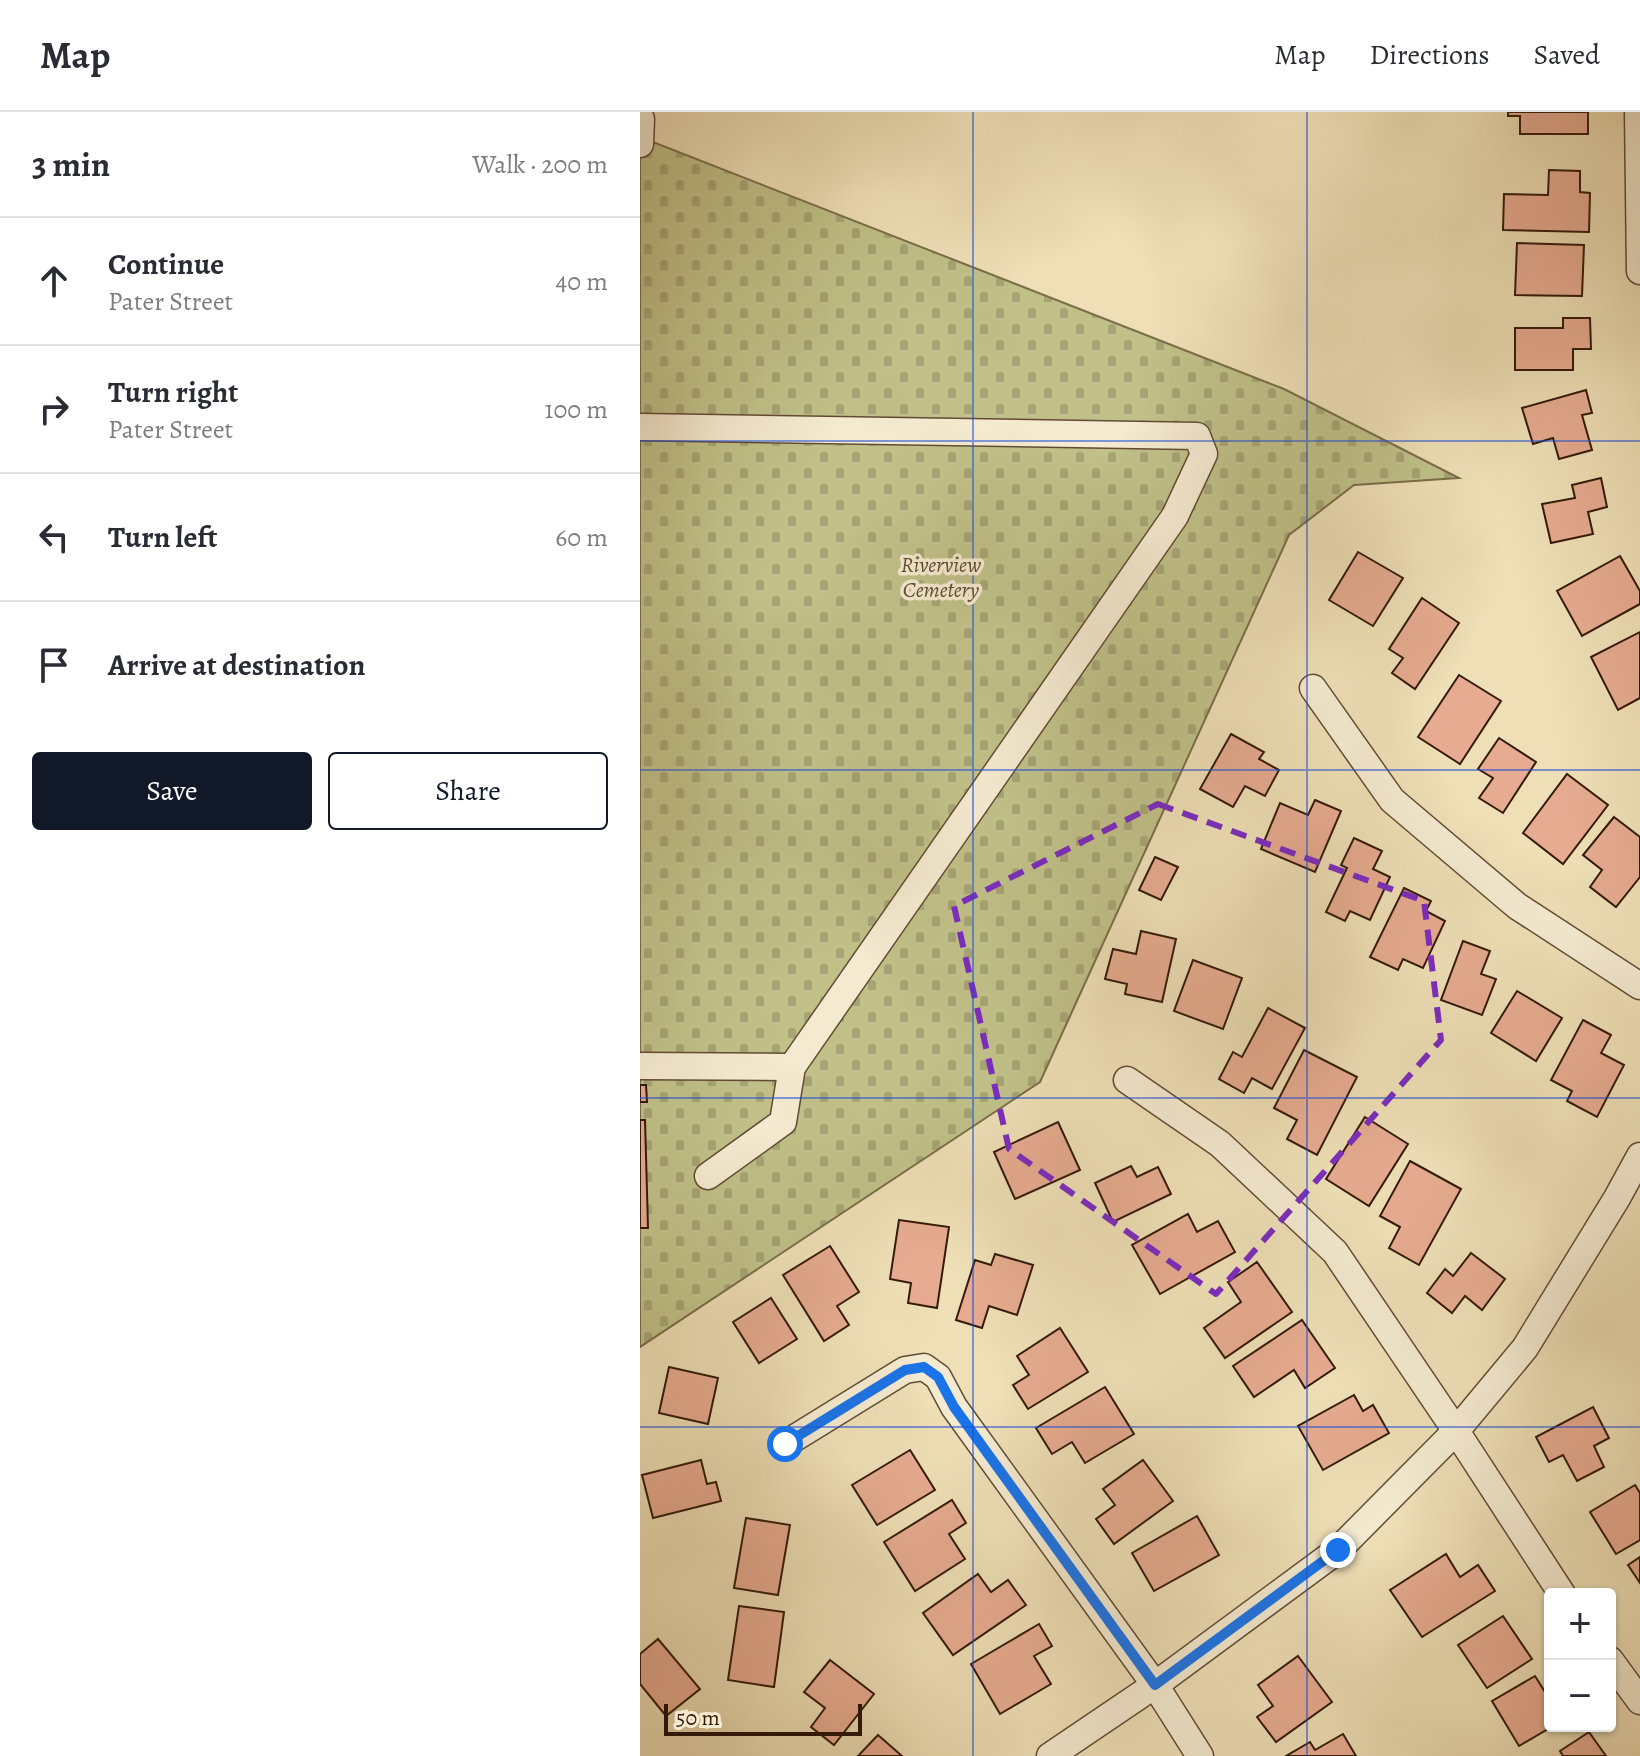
<!DOCTYPE html>
<html lang="en">
<head>
<meta charset="utf-8">
<style>
	body { margin:0; font-family:Alegreya,serif; background:#f2f2f3; color:#2b2b33 }
	.controls { position:absolute; right:24px; bottom:24px; display:grid; overflow:hidden; border-radius:8px; box-shadow:0 2px 6px #0004 }
	.controls button { width:72px; height:72px; display:grid; place-items:center; padding:0; border:0; border-bottom:2px solid #e1e1e2; background:#fff; color:#2b2b33; font:40px sans-serif }
	.scale { position:absolute; left:24px; bottom:20px; width:198px; box-sizing:border-box; padding-left:8px; border:4px solid #341a09; border-top:0; font-size:22px; line-height:28px; white-space:nowrap; color:#341a09; -webkit-text-stroke:6px #f4ead0; paint-order:stroke }
	.stop { position:absolute; width:24px; height:24px; margin:-18px; border:6px solid #1a73e8; border-radius:50%; background:#fff }
	.stop.end { background:#1a73e8; border-color:#fff; box-shadow:0 2px 8px #0008 }
	.list { margin:0; padding:0; list-style:none }
	h2 { display:flex; justify-content:space-between; align-items:center; height:104px; margin:0; padding:0 32px; font-size:34px }
	h2 small { font-size:26px; font-weight:400; color:#7c7c81 }
	.list li { display:grid; grid-template-columns:52px 1fr auto; gap:24px; align-items:center; box-sizing:border-box; height:128px; padding:0 32px; border-top:2px solid #e1e1e2 }
	.list b { display:block; font-size:30px; white-space:nowrap }
	.list p { margin:0; font-size:26px; white-space:nowrap; color:#7c7c81 }
	.list em { font-size:26px; font-style:normal; color:#7c7c81 }
	.actions { display:flex; gap:16px; padding:24px 32px }
	.actions a { flex:1; padding:18px 0; border:2px solid #111827; border-radius:8px; text-align:center; font-size:28px; color:#111827 }
	.actions .main { background:#111827; color:#fff }
	.icon { flex:none; width:44px; height:44px; fill:none; stroke:currentColor; stroke-width:2; stroke-linecap:round; stroke-linejoin:round }
	.map { position:relative; flex:none; width:1000px; height:1644px; overflow:hidden }
	header { display:flex; align-items:center; gap:48px; box-sizing:border-box; height:112px; padding:0 40px; background:#fff; border-bottom:2px solid #e1e1e2 }
	header strong { font-size:38px }
	nav { display:flex; gap:44px; margin-inline-start:auto; font-size:28px }
	main { display:flex }
	aside { flex:1; background:#fff }
	.map>svg:first-child { display:block }
</style>
</head>
<body>
<header>
<strong>Map</strong>
<nav><a>Map</a><a>Directions</a><a>Saved</a></nav>
</header>
<main>
<aside>
<h2>3 min<small>Walk · 200 m</small></h2>
<ul class="list">
<li><svg class="icon" aria-label="ahead" viewBox="0 0 24 24"><path d="M12 20V5M6 11l6-6 6 6"/></svg><div><b>Continue</b><p>Pater Street</p></div><em>40 m</em></li>
<li><svg class="icon" aria-label="right" viewBox="0 0 24 24"><path d="M7 20v-9h11M14 6l5 5-5 5"/></svg><div><b>Turn right</b><p>Pater Street</p></div><em>100 m</em></li>
<li><svg class="icon" aria-label="left" viewBox="0 0 24 24"><path d="M17 20v-9H6M10 6l-5 5 5 5"/></svg><div><b>Turn left</b></div><em>60 m</em></li>
<li><svg class="icon" aria-label="arrive" viewBox="0 0 24 24"><path d="M6 21V4h12l-3 4 3 4H6"/></svg><div><b>Arrive at destination</b></div></li>
</ul>
<div class="actions"><a class="main">Save</a><a>Share</a></div>
</aside>
<div class="map">
<svg width="1000" height="1644" viewBox="0 0 1000 1644">
	<defs>
		<pattern id="cemetery-stones" width="16" height="16" patternUnits="userSpaceOnUse" patternTransform="scale(2)"><rect width="16" height="16" fill="#c0c088"/><path d="M2 7V4a2 2 0 0 1 4 0v3zM10 15v-3a2 2 0 0 1 4 0v3z" fill="#a6a474"/></pattern>
	</defs>
	<rect width="100%" height="100%" fill="#eedfb6"/>
	<filter id="stains"><feTurbulence type="fractalNoise" baseFrequency=".0025" numOctaves="4"/><feColorMatrix values="0 0 0 0 .2 0 0 0 0 .09 0 0 0 0 .02 0 0 0 .5 -.17"/></filter>
	<radialGradient id="worn" r=".72"><stop offset=".6" stop-color="#630" stop-opacity="0"/><stop offset="1" stop-color="#630" stop-opacity=".3"/></radialGradient>
	<polygon fill="url(#cemetery-stones)" stroke="#7a6d48" stroke-width="2" points="0,25 644,277 819,366 714,373 649,423 400,970 0,1235"/>
	<g fill="#e6ab90" stroke="#341a09" stroke-width="2">
		<polygon points="868,0 948,0 948,22 880,22 880,4 868,4"/>
		<polygon points="909,58 940,59 940,80 950,81 949,120 863,118 864,82 908,83"/>
		<polygon points="877,131 944,133 942,184 875,183"/>
		<polygon points="923,206 950,206 951,237 933,237 933,258 875,258 875,216 923,216"/>
		<polygon points="946,278 952,301 942,303 952,338 919,347 913,326 893,332 882,296"/>
		<polygon points="961,366 967,395 948,400 953,422 911,431 902,392 935,386 932,373"/>
		<polygon points="718,440 763,466 733,514 689,488"/>
		<polygon points="980,444 1000,479 1000,492 942,524 917,479"/>
		<polygon points="782,486 819,511 775,577 752,561 763,546 749,537"/>
		<polygon points="1000,520 1000,586 978,598 951,545"/>
		<polygon points="819,563 861,589 820,652 778,625"/>
		<polygon points="591,622 624,640 619,647 639,658 625,684 605,674 593,695 560,677"/>
		<polygon points="859,626 896,650 863,701 839,686 853,666 838,657"/>
		<polygon points="927,662 968,693 923,752 883,721"/>
		<polygon points="675,688 701,699 675,760 621,737 640,691 668,703"/>
		<polygon points="974,705 1000,725 1000,765 976,795 950,775 962,758 943,743"/>
		<polygon points="714,726 742,739 733,757 750,765 730,808 710,799 705,809 686,800 707,756 701,753"/>
		<polygon points="515,745 538,755 521,788 499,778"/>
		<polygon points="764,776 791,789 786,799 805,809 783,856 763,847 758,858 730,845"/>
		<polygon points="501,819 536,827 522,890 485,882 487,872 465,867 473,837 496,842"/>
		<polygon points="823,829 850,839 841,862 856,867 842,903 801,888"/>
		<polygon points="553,848 602,866 583,917 534,899"/>
		<polygon points="877,879 922,906 896,949 851,921"/>
		<polygon points="628,896 665,916 632,977 612,966 604,981 579,967 593,940 602,945"/>
		<polygon points="943,908 971,923 961,941 984,953 957,1005 927,989 932,979 911,968"/>
		<polygon points="664,938 717,965 677,1043 647,1027 657,1008 634,996"/>
		<polygon points="0,973 6,973 7,990 0,990"/>
		<polygon points="725,1005 768,1032 729,1094 686,1067"/>
		<polygon points="0,1008 5,1008 8,1116 0,1116"/>
		<polygon points="418,1010 440,1058 375,1087 354,1040"/>
		<polygon points="770,1049 821,1077 779,1153 749,1136 760,1115 740,1104"/>
		<polygon points="491,1054 497,1065 518,1055 531,1082 473,1110 455,1071"/>
		<polygon points="548,1102 557,1120 578,1109 595,1140 520,1182 492,1133"/>
		<polygon points="259,1108 309,1115 297,1196 268,1191 271,1171 250,1167"/>
		<polygon points="190,1134 219,1180 197,1194 209,1213 184,1229 143,1163"/>
		<polygon points="831,1141 865,1167 842,1198 825,1184 812,1201 787,1181 805,1157 813,1164"/>
		<polygon points="355,1142 393,1153 377,1203 349,1194 342,1216 316,1208 335,1148 351,1153"/>
		<polygon points="617,1150 652,1200 585,1246 564,1216 601,1190 588,1170"/>
		<polygon points="131,1186 157,1227 119,1251 93,1210"/>
		<polygon points="662,1208 695,1256 665,1276 654,1258 614,1285 593,1254"/>
		<polygon points="420,1216 448,1260 388,1297 373,1273 389,1263 377,1244"/>
		<polygon points="29,1255 78,1266 68,1312 19,1301"/>
		<polygon points="465,1275 494,1322 445,1351 432,1330 412,1342 396,1316"/>
		<polygon points="714,1283 723,1299 733,1293 749,1321 683,1358 658,1314"/>
		<polygon points="953,1295 969,1326 954,1334 964,1355 937,1369 923,1343 909,1350 896,1325"/>
		<polygon points="270,1338 295,1378 237,1413 212,1373"/>
		<polygon points="61,1348 67,1372 76,1370 81,1389 13,1406 2,1363"/>
		<polygon points="503,1348 533,1389 474,1432 456,1407 475,1393 463,1377"/>
		<polygon points="995,1373 1000,1381 1000,1428 976,1442 950,1400"/>
		<polygon points="312,1388 326,1411 309,1422 325,1447 275,1479 244,1430"/>
		<polygon points="557,1404 579,1443 514,1479 492,1441"/>
		<polygon points="106,1406 150,1413 138,1483 94,1476"/>
		<polygon points="806,1442 820,1465 838,1453 855,1479 782,1525 750,1478"/>
		<polygon points="1000,1445 1000,1471 988,1453"/>
		<polygon points="338,1462 351,1480 368,1468 386,1493 313,1543 283,1501"/>
		<polygon points="99,1494 144,1500 134,1575 88,1568"/>
		<polygon points="863,1504 892,1547 847,1576 818,1533"/>
		<polygon points="399,1512 412,1534 394,1544 411,1572 360,1602 331,1552"/>
		<polygon points="18,1527 60,1577 26,1604 0,1572 0,1542"/>
		<polygon points="658,1544 692,1590 636,1630 617,1605 633,1594 618,1573"/>
		<polygon points="190,1548 234,1582 194,1633 171,1615 185,1596 164,1580"/>
		<polygon points="895,1564 905,1580 910,1577 910,1614 913,1614 879,1634 852,1589"/>
		<polygon points="949,1620 966,1644 923,1644 920,1639"/>
		<polygon points="703,1622 716,1644 646,1644 670,1630 675,1638"/>
		<polygon points="238,1623 262,1644 218,1644"/>
	</g>
	<g fill="none" stroke-linecap="round" stroke-linejoin="round">
		<defs>
			<g id="minor">
				<polyline points="998,0 1000,159"/>
				<polyline points="0,32 1,7"/>
				<polyline points="0,315 557,324 564,342 535,404 152,955 0,954"/>
				<polyline points="673,576 752,688 877,794 1000,874"/>
				<polyline points="487,968 580,1032 695,1140 816,1319 922,1482"/>
				<polyline points="68,1064 143,1010 152,955"/>
				<polyline points="145,1332 265,1258 284,1255 298,1265 314,1295 515,1573 560,1644"/>
				<polyline points="970,1548 1000,1589"/>
				<polyline points="410,1644 515,1573 698,1438 816,1319 885,1236 977,1086 1000,1044"/>
			</g>
		</defs>
		<use href="#minor" stroke="#624b34" stroke-width="29"/>
		<use href="#minor" stroke="#f4ead0" stroke-width="26"/>
	</g>
	<g fill="none" stroke-linecap="round" stroke-linejoin="round">
		<polyline stroke="#1a73e8" stroke-width="10" points="145,1332 265,1258 284,1255 298,1265 314,1295 515,1573 698,1438"/>
	</g>
	<path fill="none" stroke="#7b2cbf" stroke-width="6" stroke-dasharray="16 10" stroke-linejoin="round" d="M518 692 784 789 801 928 576 1182 369 1037 314 794Z"/>
	<path fill="none" stroke="#1d4ed8" stroke-width="2" stroke-opacity="0.55" d="M333 0V1644M667 0V1644M0 329H1000M0 658H1000M0 986H1000M0 1315H1000"/>
	<g text-anchor="middle" stroke-width="7" stroke-linejoin="round" paint-order="stroke">
		<g font-size="22" font-style="italic" fill="#5e4c2f" stroke="#f4ead0">
			<text x="301" y="460">Riverview<tspan x="301" dy="25">Cemetery</tspan></text>
		</g>
	</g>
	<rect width="100%" height="100%" filter="url(#stains)"/>
	<rect width="100%" height="100%" fill="url(#worn)"/>
</svg>
<div class="controls">
<button>+</button>
<button>−</button>
</div>
<div class="scale">50 m</div>
<div class="stop" style="left:145px;top:1332px"></div>
<div class="stop end" style="left:698px;top:1438px"></div>
</div>
</main>
</body>
</html>
